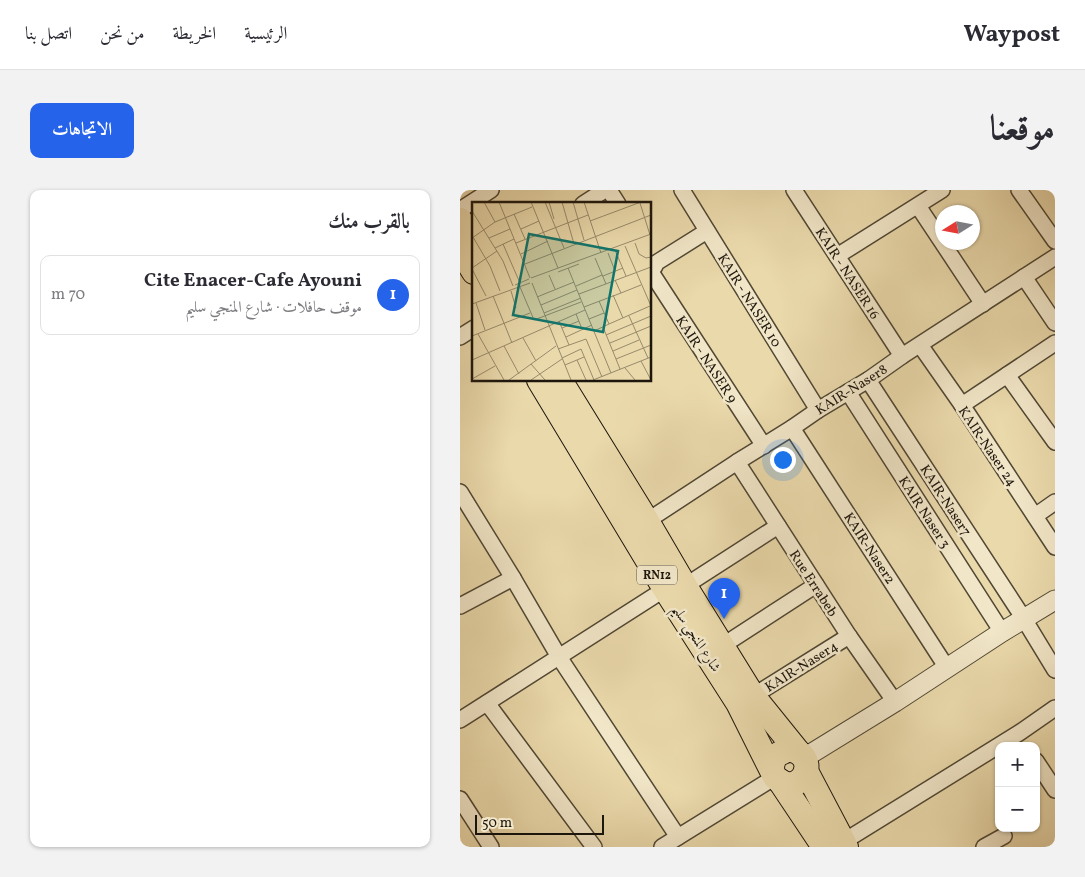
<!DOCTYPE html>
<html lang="ar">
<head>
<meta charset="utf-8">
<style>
	body { margin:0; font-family:Vollkorn,Amiri,serif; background:#f2f2f3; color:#2b2b33; direction:rtl }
	.controls { position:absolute; right:15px; bottom:15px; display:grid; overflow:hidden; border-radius:10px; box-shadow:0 1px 4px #0004 }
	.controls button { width:45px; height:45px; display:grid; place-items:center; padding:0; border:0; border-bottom:1px solid #e1e1e2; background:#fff; color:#2b2b33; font:25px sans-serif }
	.compass { position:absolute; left:475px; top:15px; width:45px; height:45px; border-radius:50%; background:#fff; box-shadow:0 1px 4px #0004; rotate:259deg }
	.scale { position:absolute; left:15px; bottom:12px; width:129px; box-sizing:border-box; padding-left:5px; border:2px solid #1d160d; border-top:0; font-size:14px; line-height:18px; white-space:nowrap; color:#1d160d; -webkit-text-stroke:4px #f1e6c8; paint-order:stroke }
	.you { position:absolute; left:322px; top:269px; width:18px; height:18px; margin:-12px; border:4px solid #fff; border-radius:50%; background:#1a73e8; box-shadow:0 0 0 8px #1a73e833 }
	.badge { display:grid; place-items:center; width:32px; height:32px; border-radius:50%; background:#2563eb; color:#fff; font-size:16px; font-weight:700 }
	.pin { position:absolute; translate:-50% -41px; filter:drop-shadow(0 1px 2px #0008) }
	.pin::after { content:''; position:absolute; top:26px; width:18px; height:15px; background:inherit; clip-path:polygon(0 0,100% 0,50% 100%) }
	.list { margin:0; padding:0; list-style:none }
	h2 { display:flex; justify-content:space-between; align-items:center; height:65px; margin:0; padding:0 20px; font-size:21px }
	h2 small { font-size:16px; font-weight:400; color:#7c7c81 }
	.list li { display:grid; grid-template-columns:32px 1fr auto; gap:15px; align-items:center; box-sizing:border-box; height:80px; margin:0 10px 10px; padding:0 10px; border:1px solid #e1e1e2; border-radius:10px }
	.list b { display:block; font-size:19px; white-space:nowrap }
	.list p { margin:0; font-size:16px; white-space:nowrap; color:#7c7c81 }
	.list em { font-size:16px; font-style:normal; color:#7c7c81 }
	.map { position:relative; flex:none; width:595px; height:657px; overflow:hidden; direction:ltr; border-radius:10px }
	header { display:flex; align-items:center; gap:30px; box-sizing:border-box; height:70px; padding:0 25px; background:#fff; border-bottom:1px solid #e1e1e2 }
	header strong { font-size:24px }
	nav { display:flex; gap:28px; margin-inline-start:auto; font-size:18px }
	.intro { display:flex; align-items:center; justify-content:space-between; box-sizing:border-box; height:120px; padding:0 30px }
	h1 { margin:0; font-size:35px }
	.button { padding:12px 22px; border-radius:10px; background:#2563eb; color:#fff; font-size:18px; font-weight:700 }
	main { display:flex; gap:30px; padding:0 30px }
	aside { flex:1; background:#fff; border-radius:10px; box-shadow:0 1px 4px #0004 }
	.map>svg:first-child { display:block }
</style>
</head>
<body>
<header>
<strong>Waypost</strong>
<nav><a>الرئيسية</a><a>الخريطة</a><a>من نحن</a><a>اتصل بنا</a></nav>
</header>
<div class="intro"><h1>موقعنا</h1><a class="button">الاتجاهات</a></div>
<main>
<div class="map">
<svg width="595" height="657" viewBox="0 0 595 657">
	<rect width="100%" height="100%" fill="#ead9ab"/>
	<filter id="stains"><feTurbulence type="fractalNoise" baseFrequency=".004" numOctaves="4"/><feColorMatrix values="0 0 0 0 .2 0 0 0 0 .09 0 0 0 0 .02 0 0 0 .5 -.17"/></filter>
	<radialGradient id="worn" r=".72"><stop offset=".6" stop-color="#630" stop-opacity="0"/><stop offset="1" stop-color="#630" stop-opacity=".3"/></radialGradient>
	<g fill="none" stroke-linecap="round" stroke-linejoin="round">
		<defs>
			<g id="minor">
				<polyline points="149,0 158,14"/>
				<polyline points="222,0 358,220"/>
				<polyline points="334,0 442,166"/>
				<polyline points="559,0 595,51"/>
				<polyline points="123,14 145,0"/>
				<polyline points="458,16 523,114"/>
				<polyline points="0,20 31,0"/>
				<polyline points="377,66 482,0"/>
				<polyline points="191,82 304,256"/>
				<polyline points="190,83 195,76 196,73 247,41"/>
				<polyline points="564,87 595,133"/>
				<polyline points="0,147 14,138"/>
				<polyline points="460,155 502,215 595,357"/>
				<polyline points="547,185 595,252"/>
				<polyline points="408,190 564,429 595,480"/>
				<polyline points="388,202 542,442"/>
				<polyline points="502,215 595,153"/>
				<polyline points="332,238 487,478"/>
				<polyline points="277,272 389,446 435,512"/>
				<polyline points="0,302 53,388 99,467 218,647"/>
				<polyline points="575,326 595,312"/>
				<polyline points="187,331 277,272 332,238 358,220 408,190 442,166 595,67"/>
				<polyline points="225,396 318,336"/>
				<polyline points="0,416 53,388"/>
				<polyline points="262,456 356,395"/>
				<polyline points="293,506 389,446"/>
				<polyline points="27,513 134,657"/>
				<polyline points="0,530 205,399"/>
				<polyline points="576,571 595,600"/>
				<polyline points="0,609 31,657"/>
				<polyline points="383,652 559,543 595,518"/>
				<polyline points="202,657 315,587"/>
				<polyline points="524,657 544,646"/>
			</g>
			<polyline id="tertiary" points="344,568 435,512 542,442 595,410"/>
			<g id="primary">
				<polyline points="0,30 14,52"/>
				<polyline points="0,60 14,82"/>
				<path d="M79 190 205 399 278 513 315 587C337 609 359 575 338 562 333 560 327 559 323 562 314 565 312 572 312 580"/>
				<polyline points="100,190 187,331 225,396 293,506 339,563"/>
				<polyline points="346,581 386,657"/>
				<polyline points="320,591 364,657"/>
			</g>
		</defs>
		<use href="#minor" stroke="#504734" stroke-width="18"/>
		<use href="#tertiary" stroke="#504734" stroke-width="21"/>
		<use href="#primary" stroke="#1d160d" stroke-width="26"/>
		<use href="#minor" stroke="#f1e6c8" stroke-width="15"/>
		<use href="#tertiary" stroke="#f1e6c8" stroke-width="19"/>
		<use href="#primary" stroke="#ead9ab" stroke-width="24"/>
	</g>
	<g text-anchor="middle" stroke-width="5" stroke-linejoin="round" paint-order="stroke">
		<rect fill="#f1e6c8" stroke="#5d5445" stroke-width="1" x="177" y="375.5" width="40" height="19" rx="4"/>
		<g font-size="12" font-weight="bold" fill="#1d160d">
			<text x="197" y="389">RN12</text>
		</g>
		<g font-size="14" fill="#1d160d" stroke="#f1e6c8">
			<text transform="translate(388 83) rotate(57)" y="5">KAIR - NASER 16</text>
			<text transform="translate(290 110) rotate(58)" y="5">KAIR - NASER 10</text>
			<text transform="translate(247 169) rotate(57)" y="5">KAIR - NASER 9</text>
			<text transform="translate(391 199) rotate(-32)" y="5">KAIR-Naser8</text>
			<text transform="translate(528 256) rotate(56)" y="5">KAIR-Naser 24</text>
			<text transform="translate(486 310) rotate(57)" y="5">KAIR-Naser7</text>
			<text transform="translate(465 322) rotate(57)" y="5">KAIR Naser 3</text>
			<text transform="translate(410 358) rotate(57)" y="5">KAIR-Naser2</text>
			<text transform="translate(354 393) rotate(57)" y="5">Rue Errabeb</text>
			<text transform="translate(237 448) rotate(57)" y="5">شارع المنجي سليم</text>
			<text transform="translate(341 476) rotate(-32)" y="5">KAIR-Naser4</text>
		</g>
	</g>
	<g transform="translate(12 12)">
		<rect width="179" height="179" fill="#ead9ab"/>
		<path fill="none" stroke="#988b6c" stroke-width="1" d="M12 0 23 20M27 0 58 76M59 0 86 66M73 0 92 46M77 0 82 17M90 0 102 42M101 0 112 38M112 0 129 51M168 1 178 33M0 9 31 59 41 84M42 12 53 37M118 19 169 0M49 27 67 19M1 35 18 64 28 89M0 36 23 20 60 5M17 36 38 27M44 41 116 13M163 41 167 52 174 56 179 55M31 42 48 81M153 44 179 104M23 46 42 37M143 48 154 74M136 51 143 69M49 52 76 39M123 56 134 82M53 62 179 13M0 66 25 49M96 66 139 171M0 67 14 94M86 70 107 62M77 73 83 87M131 74 151 66M59 76 179 32M143 78 149 91 169 83M60 81 99 178M43 83 57 77M104 84 130 73M48 85 62 118 109 100M39 89 44 106M107 92 179 65M141 93 151 116M21 94 40 141M65 95 102 80M4 101 13 128M0 102 58 81M69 103 105 88M112 105 149 91M72 111 109 96M104 112 110 127M157 114 176 156M117 117 132 111M87 119 97 143M137 122 178 104M131 125 148 167M90 126 107 119M122 129 137 122 127 99M6 132 32 178M134 133 179 114M0 134 58 111M94 135 120 123M51 136 64 159M138 141 179 124M32 144 47 172M86 147 114 137 130 175M141 149 167 138M90 156 109 147 122 178M144 157 179 143M0 158 113 108M105 158 114 178M169 159 179 178M59 162 73 178M93 163 112 155M153 166 163 178M0 177 23 164M37 178 84 144M59 178 90 157M121 178 179 155"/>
		<path fill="#0f766e" fill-opacity="0.15" stroke="#0f766e" stroke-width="2.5" d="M57 32 146 49 131 130 41 113Z"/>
		<rect width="179" height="179" fill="none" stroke="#1d160d" stroke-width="2.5"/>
	</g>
	<rect width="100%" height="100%" filter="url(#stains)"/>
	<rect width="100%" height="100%" fill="url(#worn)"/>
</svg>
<div class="controls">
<button>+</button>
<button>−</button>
</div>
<svg class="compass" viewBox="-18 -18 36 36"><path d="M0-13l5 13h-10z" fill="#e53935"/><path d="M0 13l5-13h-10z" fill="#7c7c81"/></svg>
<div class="scale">50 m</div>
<div class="you"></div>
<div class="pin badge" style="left:264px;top:429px">1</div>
</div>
<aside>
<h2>بالقرب منك<small></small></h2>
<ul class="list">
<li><span class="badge">1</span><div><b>Cite Enacer-Cafe Ayouni</b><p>موقف حافلات · شارع المنجي سليم</p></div><em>70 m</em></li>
</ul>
</aside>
</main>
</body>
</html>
